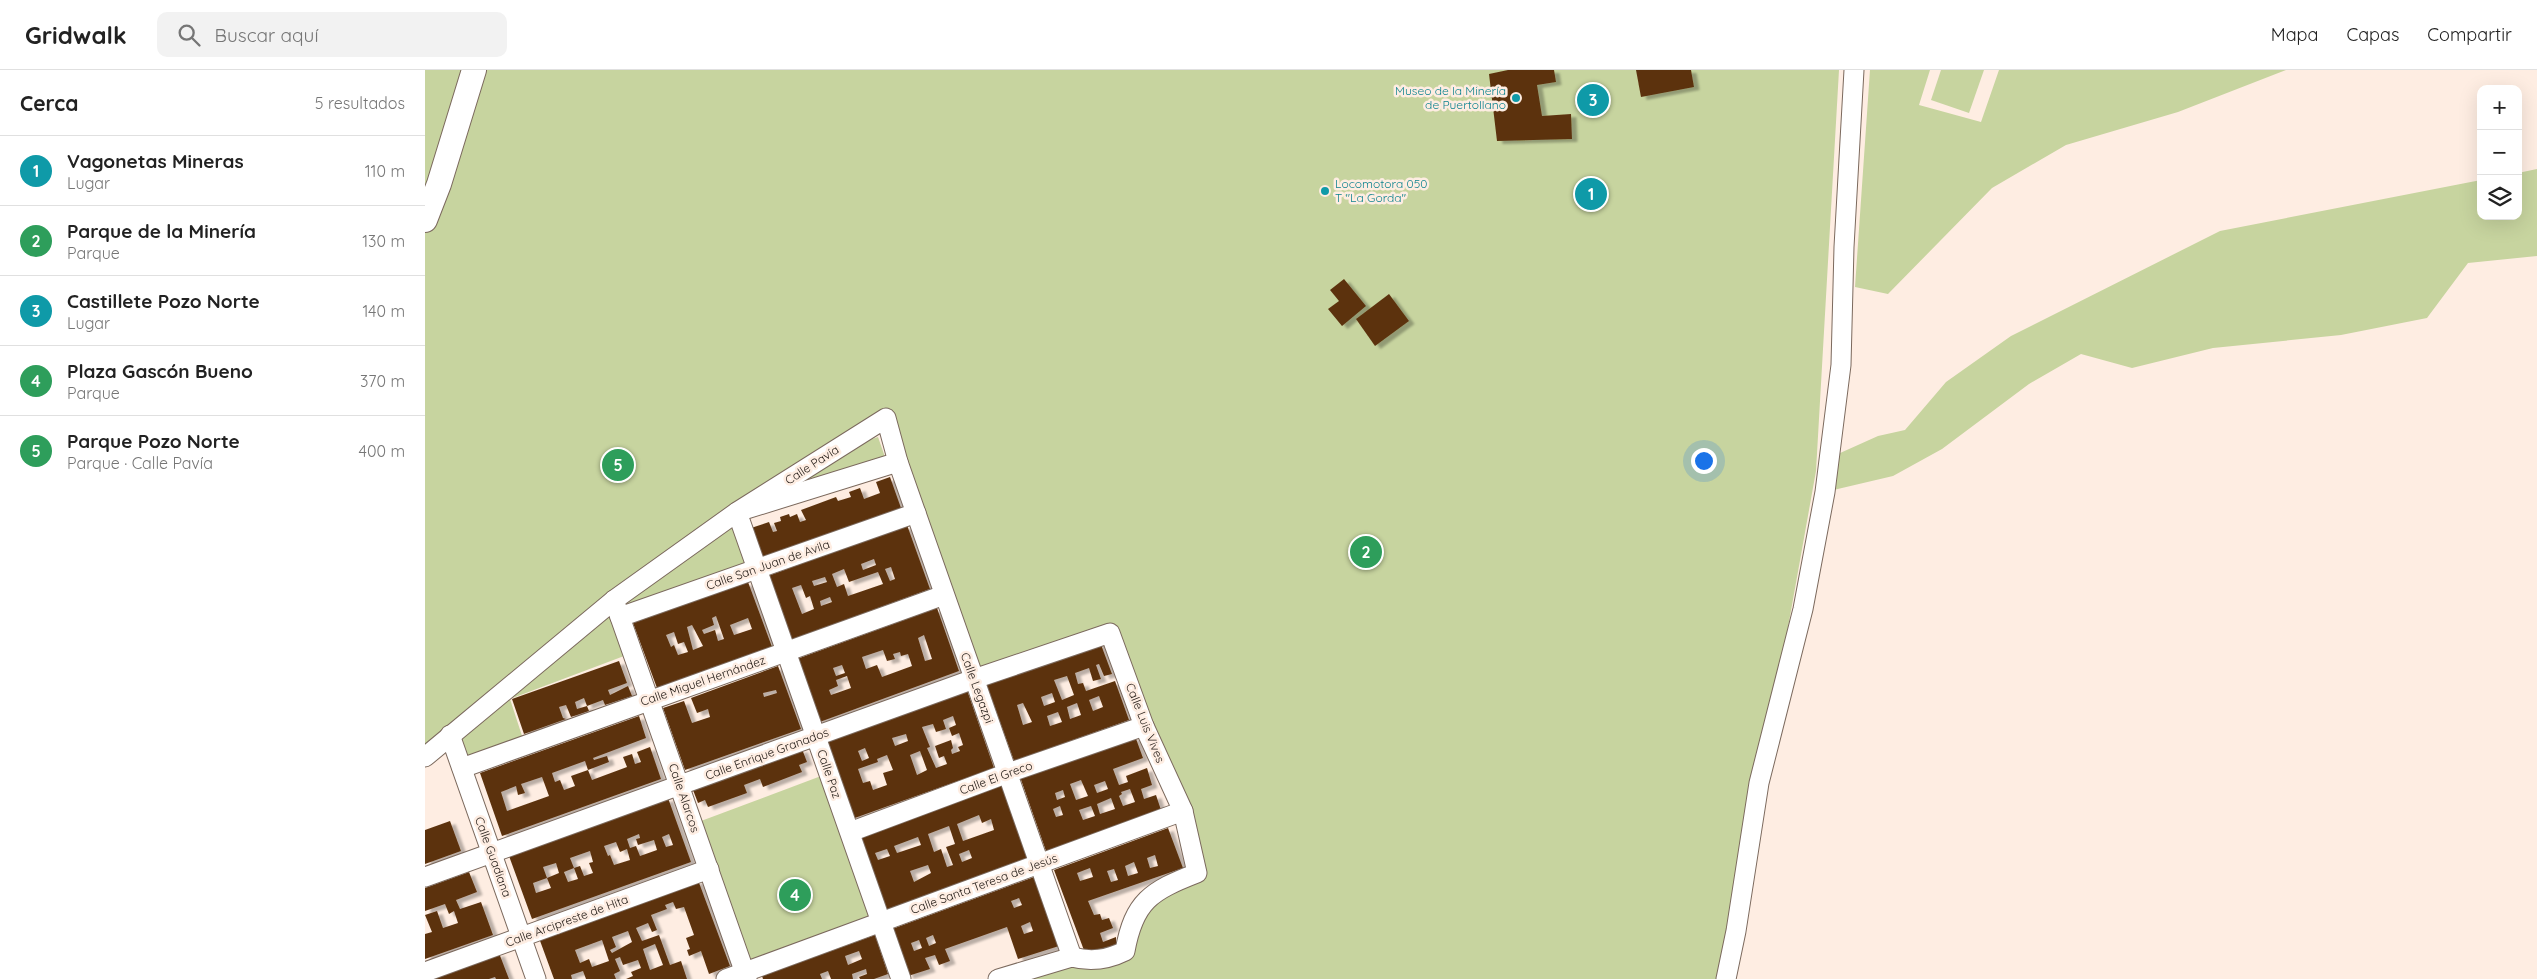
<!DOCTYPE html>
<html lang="es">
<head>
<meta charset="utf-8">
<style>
	body { margin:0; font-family:Quicksand,sans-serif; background:#f2f2f2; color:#222 }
	.controls { position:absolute; right:15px; top:15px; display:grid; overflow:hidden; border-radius:10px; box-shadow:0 5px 20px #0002 }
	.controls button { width:45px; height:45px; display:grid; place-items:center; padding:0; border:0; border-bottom:1px solid #e0e0e0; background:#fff; color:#222; font:25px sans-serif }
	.you { position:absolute; left:1278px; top:390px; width:18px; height:18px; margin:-12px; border:4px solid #fff; border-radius:50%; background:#1a73e8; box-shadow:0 0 0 8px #1a73e833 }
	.badge { display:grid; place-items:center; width:32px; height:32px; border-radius:50%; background:#db2777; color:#fff; font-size:16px; font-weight:700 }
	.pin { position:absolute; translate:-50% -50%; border:2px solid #fff; box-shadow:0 1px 5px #0006 }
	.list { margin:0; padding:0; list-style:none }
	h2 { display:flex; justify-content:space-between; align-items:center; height:65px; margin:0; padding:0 20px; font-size:21px }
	h2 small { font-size:16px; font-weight:400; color:#767676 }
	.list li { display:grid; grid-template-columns:32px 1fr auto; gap:15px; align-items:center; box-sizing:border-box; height:70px; padding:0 20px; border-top:1px solid #e0e0e0 }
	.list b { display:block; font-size:19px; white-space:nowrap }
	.list p { margin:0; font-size:16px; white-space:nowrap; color:#767676 }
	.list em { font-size:16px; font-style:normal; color:#767676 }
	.icon { flex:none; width:28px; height:28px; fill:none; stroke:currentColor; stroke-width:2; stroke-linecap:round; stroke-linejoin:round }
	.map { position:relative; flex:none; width:2112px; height:909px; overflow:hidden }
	header { display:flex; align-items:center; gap:30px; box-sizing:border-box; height:70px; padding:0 25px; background:#fff; border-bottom:1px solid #e0e0e0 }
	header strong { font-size:24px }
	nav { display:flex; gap:28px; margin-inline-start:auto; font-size:18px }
	.search { width:350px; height:45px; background:#f2f2f2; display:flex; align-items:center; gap:12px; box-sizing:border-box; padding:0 18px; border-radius:10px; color:#767676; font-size:19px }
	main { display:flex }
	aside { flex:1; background:#fff }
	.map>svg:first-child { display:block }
</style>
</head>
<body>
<header>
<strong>Gridwalk</strong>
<div class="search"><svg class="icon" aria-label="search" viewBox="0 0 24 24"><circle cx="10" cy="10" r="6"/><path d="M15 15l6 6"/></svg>Buscar aquí</div>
<nav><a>Mapa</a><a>Capas</a><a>Compartir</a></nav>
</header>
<main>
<aside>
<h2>Cerca<small>5 resultados</small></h2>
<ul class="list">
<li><span class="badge" style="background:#0f9aa8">1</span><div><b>Vagonetas Mineras</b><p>Lugar</p></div><em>110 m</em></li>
<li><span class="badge" style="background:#2e9e5b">2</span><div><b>Parque de la Minería</b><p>Parque</p></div><em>130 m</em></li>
<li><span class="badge" style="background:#0f9aa8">3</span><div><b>Castillete Pozo Norte</b><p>Lugar</p></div><em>140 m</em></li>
<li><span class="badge" style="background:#2e9e5b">4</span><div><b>Plaza Gascón Bueno</b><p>Parque</p></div><em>370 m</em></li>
<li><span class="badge" style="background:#2e9e5b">5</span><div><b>Parque Pozo Norte</b><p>Parque · Calle Pavía</p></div><em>400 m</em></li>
</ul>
</aside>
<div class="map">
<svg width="2112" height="909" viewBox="0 0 2112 909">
	<defs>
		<filter id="shadow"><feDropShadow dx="5.5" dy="3" stdDeviation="1" flood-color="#0004"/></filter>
	</defs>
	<rect width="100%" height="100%" fill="#feede2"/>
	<g fill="#c7d49f">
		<polygon points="0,0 1414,0 1391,401 1300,909 573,909 659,890 689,896 700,881 710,845 771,803 685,563 549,609 461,348 312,442 332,499 195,547 207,583 85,629 100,675 37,698 25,666 0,687"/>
		<polygon points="1445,0 1505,0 1494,35 1556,52 1574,0 1861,0 1753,42 1641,75 1567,118 1463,224 1430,217"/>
		<polygon points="1516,0 1559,0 1544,43 1506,30"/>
		<polygon points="2112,99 2112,186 2043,193 2002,248 1916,265 1788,278 1707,298 1656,284 1604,314 1517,379 1468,406 1400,422 1404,388 1453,366 1480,360 1521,312 1586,266 1795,161 2056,110 2056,146 2093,146 2093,103"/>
		<polygon points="453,367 460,387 352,424 431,379 444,370"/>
		<polygon points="404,703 456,851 320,902 268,754"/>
	</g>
	<g fill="#5c330e" fill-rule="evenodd" filter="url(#shadow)">
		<polygon points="1083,0 1129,0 1131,12 1112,15 1117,46 1146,44 1147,69 1072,71 1064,4"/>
		<polygon points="1211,0 1266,0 1269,17 1216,27"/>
		<polygon points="919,209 941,236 917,256 903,239 914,231 905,220"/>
		<polygon points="964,224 984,251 950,276 931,249"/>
		<polygon points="465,407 476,438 334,490 323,459 344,452 348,462 352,461 349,453 356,451 355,447 364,444 365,447 372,444 375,452 381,450 376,440 411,427 413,431 426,427 424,422 435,418 439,429 455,423 451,412"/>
		<path d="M482 455 505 519 363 571 340 507ZM449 489 451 495 438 500 436 494ZM466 497 470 509 465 511 460 499ZM419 499 424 512 453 502 458 514 423 526 419 514 412 517 407 504ZM400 507 402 512 389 516 387 511ZM376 515 381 528 385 526 389 539 377 544 367 518ZM405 527 407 532 396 536 395 531Z"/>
		<path d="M323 512 347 577 232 618 208 553ZM291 546 299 569 293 571 290 560 279 564 277 560 289 555 287 548ZM323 548 327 559 309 565 305 555ZM267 555 278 576 268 580 262 557ZM249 562 253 574 259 572 263 582 253 585 249 575 246 577 241 565Z"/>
		<path d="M512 538 534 601 392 653 369 590ZM499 565 507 589 500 591 493 568ZM458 580 462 591 470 589 468 584 475 582 476 586 483 584 487 596 457 607 452 595 441 599 437 587ZM417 595 420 603 411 606 408 598ZM422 606 426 618 406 625 404 620 413 616 411 610Z"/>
		<path d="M675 572 687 604 679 606 674 594 671 595 676 609 668 611 664 598 650 603 653 614 658 613 661 621 690 611 704 650 589 691 561 613ZM642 606 649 625 637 630 629 610ZM627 623 630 632 619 636 616 627ZM674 626 678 637 668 641 664 630ZM598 633 607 652 598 655 592 635ZM652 633 656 645 645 649 642 637ZM633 642 637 652 625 656 622 646Z"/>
		<path d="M194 591 202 613 183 620 185 625 203 616 207 626 180 635 178 630 162 636 164 641 146 647 141 635 134 637 138 648 141 649 99 664 87 629ZM159 628 162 636 152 639 150 632Z"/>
		<path d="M353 596 376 659 260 700 238 638 259 631 267 653 285 647 283 639 272 643 266 628ZM351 620 352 623 339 627 338 623Z"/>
		<path d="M542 620 569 698 427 749 399 672ZM528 646 531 655 524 658 527 666 534 663 538 675 533 677 535 681 527 684 526 680 528 678 526 670 510 676 514 688 519 686 522 694 511 698 502 678 505 677 497 657 508 654 511 662 521 659 518 650ZM481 664 483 671 470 676 467 668ZM440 678 444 688 437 691 433 681ZM495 681 502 700 492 705 485 685ZM462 685 468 700 458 703 462 715 448 720 445 711 438 713 433 699 453 692 452 689Z"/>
		<path d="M214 646 221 668 168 688 169 690 182 686 184 692 163 700 167 710 202 697 198 687 207 684 210 694 216 692 212 682 225 677 236 709 77 766 55 703ZM160 691 163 700 146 706 150 716 139 720 135 710 130 712 127 703ZM117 707 124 726 82 741 76 722 91 716 93 725 100 723 96 714Z"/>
		<path d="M710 666 718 688 688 699 694 715 703 712 701 706 722 698 727 715 716 719 719 729 731 725 737 743 622 784 595 707ZM656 710 663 726 651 730 645 714ZM680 711 683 719 672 723 669 715ZM705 719 710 732 698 736 694 726 697 724 696 722ZM638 720 640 727 632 730 630 723ZM686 728 690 739 675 744 672 734ZM635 736 638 745 631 747 628 739ZM666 736 670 746 658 750 654 740Z"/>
		<polygon points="377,679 382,692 374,695 377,702 338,717 335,709 319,715 322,723 283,737 280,730 273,733 268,720"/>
		<path d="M576 714 603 791 460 841 433 766ZM554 745 557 753 566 749 569 760 538 771 532 754ZM524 756 530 774 521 777 528 795 522 797 516 779 509 782 503 764ZM493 767 496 775 472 783 469 776ZM462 779 465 786 453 790 450 783ZM544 780 547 788 537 792 534 784ZM503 795 506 803 489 812 485 801Z"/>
		<path d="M243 728 266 792 107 849 84 786ZM214 764 215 768 211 769 213 775 229 770 232 780 215 786 211 776 205 778 202 769ZM244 764 248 775 241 777 237 767ZM191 772 195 782 202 779 205 790 189 795 185 785 183 786 179 776ZM165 781 168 792 164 793 168 803 159 806 155 796 149 798 153 809 143 812 139 802 149 798 145 788ZM131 793 134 803 122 808 118 797ZM122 808 126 818 111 823 108 813Z"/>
		<polygon points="25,751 36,781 0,794 0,760"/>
		<path d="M743 758 758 798 663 831 669 845 675 844 677 850 684 848 688 858 675 863 678 872 691 867V879L660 883 629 800ZM730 785 733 796 725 798 722 788ZM709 792 713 803 703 806 700 796ZM665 798 668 807 655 811 652 803ZM689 799 693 810 686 812 682 801Z"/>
		<polygon points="44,802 52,822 31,830 35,839 56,832 68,865 0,889 0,864 7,862 0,845 12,841 18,858 33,853 29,841 24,844 20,834 0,841 0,818"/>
		<path d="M609 807 634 876 593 889 582 857 520 879 525 891 514 895 510 885 500 888 505 899 483 906 467 859ZM594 828 597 835 589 838 586 831ZM605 852 608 861 599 864 596 856ZM508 865 511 873 504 876 501 868ZM494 870 497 878 489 881 486 873Z"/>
		<path d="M273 810 305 896 284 904 276 881 264 886 262 880 265 879 261 868 269 865 259 837 251 839 248 832 240 835 242 839 226 845 232 860 227 862 223 853 211 858 217 871 234 865 245 895 256 891 262 909H201L208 906 206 902 216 898 213 890 198 895 195 887 190 889 195 901 189 904 191 909H161L158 901 146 905 147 909H129L114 868ZM203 861 207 872 187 883 185 880 191 877 187 867ZM177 870 184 891 167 897 164 889 155 893 150 880ZM230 874 238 895 225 900 218 879Z"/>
		<path d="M450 865 463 904 449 909H435L434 907 442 904 441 899 427 904 428 909H406L403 901 395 904 397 909H338L337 906ZM434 881 437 889 423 895 420 886Z"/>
		<polygon points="74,883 84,909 71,909 70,907 64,909 4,909"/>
	</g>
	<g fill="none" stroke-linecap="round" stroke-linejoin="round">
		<defs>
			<g id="minor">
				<polyline points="473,392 312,442 476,909"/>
				<polyline points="189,530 322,909"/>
				<polyline points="195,547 491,443"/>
				<polyline points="25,665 111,909"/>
				<polyline points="0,687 189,530 312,442 461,348 473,392 647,887"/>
				<polyline points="37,698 519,525"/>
				<polyline points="425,762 583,703 719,656"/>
				<polyline points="0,807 549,609 685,563 719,656 758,741"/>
				<polyline points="0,902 284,799"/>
				<path d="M301 909 758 741 772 803C726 821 709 831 700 881 682 890 666 892 647 887L573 909"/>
				<polyline points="1301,909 1311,861 1334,713 1378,539 1400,422 1416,295 1419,177 1429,0"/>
			</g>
			<polyline id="tertiary" points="0,150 14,114 49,0"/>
		</defs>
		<use href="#minor" stroke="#7b695d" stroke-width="21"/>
		<use href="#tertiary" stroke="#7b695d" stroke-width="26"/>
		<use href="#minor" stroke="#fff" stroke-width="19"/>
		<use href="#tertiary" stroke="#fff" stroke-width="24"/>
	</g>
	<g fill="#0f9aa8" stroke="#feede2" stroke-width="2">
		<circle cx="1091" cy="28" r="5"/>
		<circle cx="900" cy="121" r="5"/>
	</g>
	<g text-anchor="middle" stroke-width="5" stroke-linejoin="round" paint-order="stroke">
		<g font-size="12" fill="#0d838f" stroke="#feede2" text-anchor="end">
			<text x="1081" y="25">Museo de la Minería<tspan x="1081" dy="14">de Puertollano</tspan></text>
			<text x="910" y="118" text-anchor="start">Locomotora 050<tspan x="910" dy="14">T "La Gorda"</tspan></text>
		</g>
		<g font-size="12" fill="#1f1813" stroke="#feede2">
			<text transform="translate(387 395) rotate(-33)" y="4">Calle Pavía</text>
			<text transform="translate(343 495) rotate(-19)" y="4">Calle San Juan de Avila</text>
			<text transform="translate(278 611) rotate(-19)" y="4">Calle Miguel Hernández</text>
			<text transform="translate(552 618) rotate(70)" y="4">Calle Legazpi</text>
			<text transform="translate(720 653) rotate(68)" y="4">Calle Luis Vives</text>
			<text transform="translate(342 684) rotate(-20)" y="4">Calle Enrique Granados</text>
			<text transform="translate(404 704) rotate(71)" y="4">Calle Paz</text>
			<text transform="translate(571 708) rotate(-20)" y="4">Calle El Greco</text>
			<text transform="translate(259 728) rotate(71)" y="4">Calle Alarcos</text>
			<text transform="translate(68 787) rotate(70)" y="4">Calle Guadiana</text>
			<text transform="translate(559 814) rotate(-20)" y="4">Calle Santa Teresa de Jesús</text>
			<text transform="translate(142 851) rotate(-20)" y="4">Calle Arcipreste de Hita</text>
		</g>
	</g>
</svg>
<div class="controls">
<button>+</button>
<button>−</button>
<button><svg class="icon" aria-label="layers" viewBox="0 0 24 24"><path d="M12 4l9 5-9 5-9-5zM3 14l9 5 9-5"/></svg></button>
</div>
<div class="you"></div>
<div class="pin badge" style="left:1166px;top:124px;background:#0f9aa8">1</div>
<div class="pin badge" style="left:941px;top:482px;background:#2e9e5b">2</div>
<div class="pin badge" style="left:1168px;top:30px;background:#0f9aa8">3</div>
<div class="pin badge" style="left:370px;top:825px;background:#2e9e5b">4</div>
<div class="pin badge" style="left:193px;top:395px;background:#2e9e5b">5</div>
</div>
</main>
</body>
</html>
